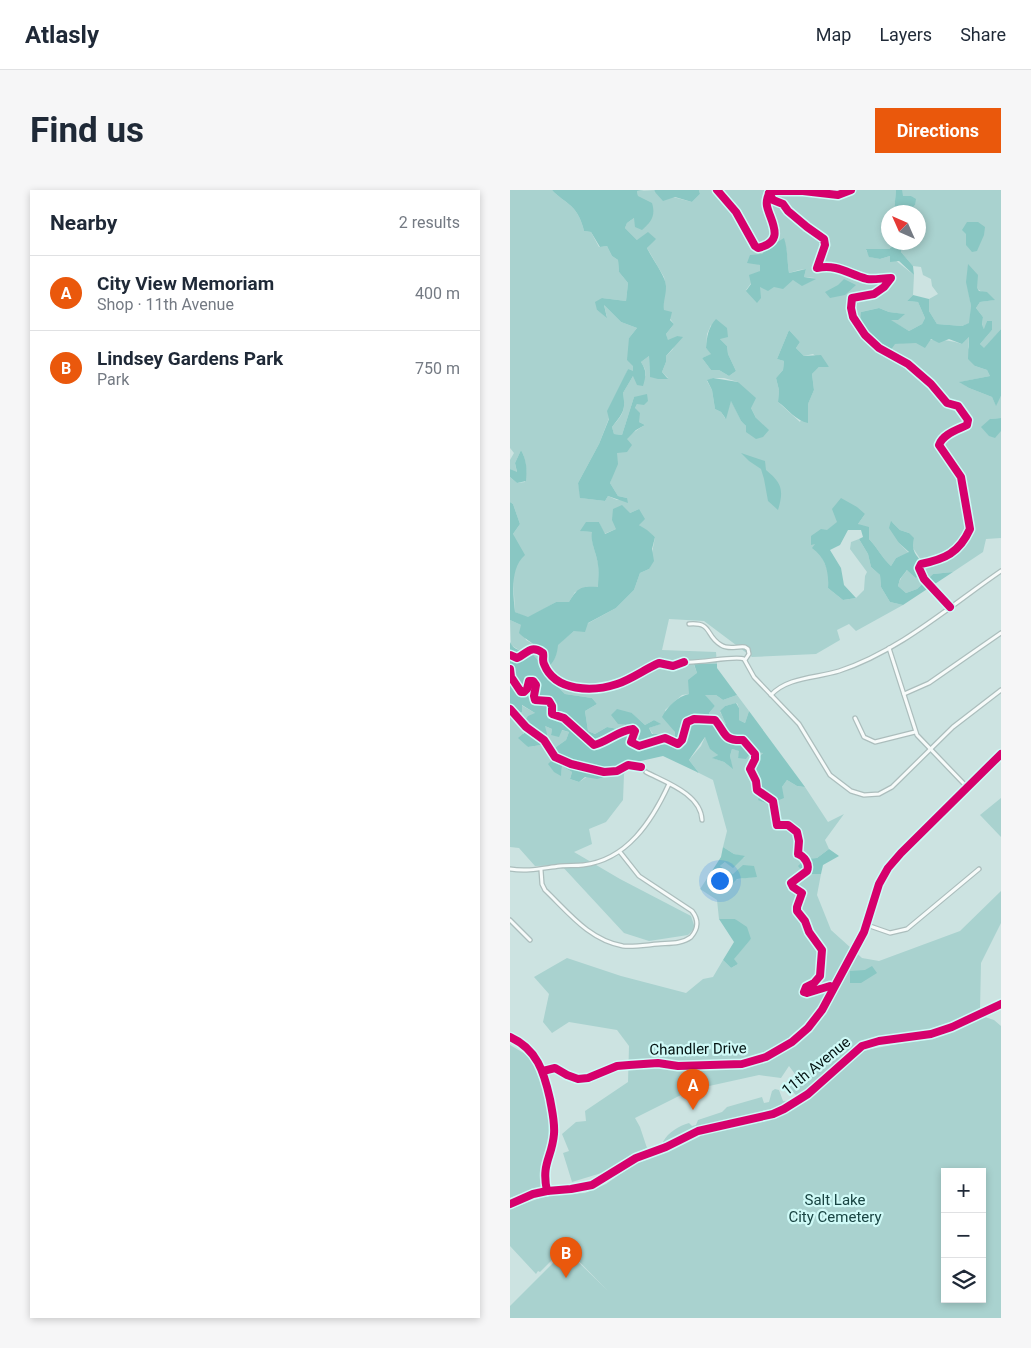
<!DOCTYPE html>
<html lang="en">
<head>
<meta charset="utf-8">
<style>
	body { margin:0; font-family:Roboto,sans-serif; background:#f6f6f7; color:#1f2937 }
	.controls { position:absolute; right:15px; bottom:15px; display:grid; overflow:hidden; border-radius:0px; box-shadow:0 2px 8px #0003 }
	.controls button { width:45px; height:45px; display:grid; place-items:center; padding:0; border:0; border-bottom:1px solid #e0e1e3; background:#fff; color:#1f2937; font:25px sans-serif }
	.compass { position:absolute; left:371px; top:15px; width:45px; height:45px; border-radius:50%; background:#fff; box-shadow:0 2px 8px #0003; rotate:315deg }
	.you { position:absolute; left:209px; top:690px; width:18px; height:18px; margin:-12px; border:4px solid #fff; border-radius:50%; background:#1a73e8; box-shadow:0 0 0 8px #1a73e833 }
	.badge { display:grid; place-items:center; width:32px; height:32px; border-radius:50%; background:#ea580c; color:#fff; font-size:16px; font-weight:700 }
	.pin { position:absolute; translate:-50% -41px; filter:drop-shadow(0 1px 2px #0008) }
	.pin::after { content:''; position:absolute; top:26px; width:18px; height:15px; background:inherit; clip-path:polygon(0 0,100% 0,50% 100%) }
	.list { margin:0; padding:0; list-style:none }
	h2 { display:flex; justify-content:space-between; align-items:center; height:65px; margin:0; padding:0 20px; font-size:21px }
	h2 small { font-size:16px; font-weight:400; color:#747a83 }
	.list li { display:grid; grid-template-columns:32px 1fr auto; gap:15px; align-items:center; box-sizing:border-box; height:75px; padding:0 20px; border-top:1px solid #e0e1e3 }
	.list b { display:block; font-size:19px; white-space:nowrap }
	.list p { margin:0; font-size:16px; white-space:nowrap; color:#747a83 }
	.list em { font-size:16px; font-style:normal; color:#747a83 }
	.icon { flex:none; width:28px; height:28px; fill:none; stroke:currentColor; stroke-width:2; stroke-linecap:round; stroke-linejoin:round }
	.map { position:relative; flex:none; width:491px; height:1128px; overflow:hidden; border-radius:0px }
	header { display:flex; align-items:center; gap:30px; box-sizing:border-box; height:70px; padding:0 25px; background:#fff; border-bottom:1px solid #e0e1e3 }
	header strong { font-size:24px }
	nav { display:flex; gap:28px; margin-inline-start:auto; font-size:18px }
	.intro { display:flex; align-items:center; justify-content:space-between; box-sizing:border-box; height:120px; padding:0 30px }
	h1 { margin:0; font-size:35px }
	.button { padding:12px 22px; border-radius:0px; background:#ea580c; color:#fff; font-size:18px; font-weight:700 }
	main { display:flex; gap:30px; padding:0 30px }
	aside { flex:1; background:#fff; border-radius:0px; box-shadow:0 2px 8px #0003 }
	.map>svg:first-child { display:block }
</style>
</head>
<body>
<header>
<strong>Atlasly</strong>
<nav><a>Map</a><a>Layers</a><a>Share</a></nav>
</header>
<div class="intro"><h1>Find us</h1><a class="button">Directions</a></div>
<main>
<aside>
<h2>Nearby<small>2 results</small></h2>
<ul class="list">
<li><span class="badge">A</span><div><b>City View Memoriam</b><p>Shop · 11th Avenue</p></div><em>400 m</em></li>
<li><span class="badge">B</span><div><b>Lindsey Gardens Park</b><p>Park</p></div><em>750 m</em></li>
</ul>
</aside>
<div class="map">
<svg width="491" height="1128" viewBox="0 0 491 1128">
	<rect width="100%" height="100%" fill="#cce3e1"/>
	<g fill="#a9d2cf" fill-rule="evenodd">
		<path d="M0 0H42C48 7 55 10 61 16 68 22 72 32 74 41L81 42 89 57 97 56 102 66 108 70 109 82 118 93 116 111 92 108 87 120 97 127 94 115 111 132 127 138 119 148 136 187 135 179 131 172 139 166 140 187 158 188 152 182 156 172V166L163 159 167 146 158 151 156 144 164 134 154 121 153 110 156 96 154 87 137 58 145 49 127 50 115 38 117 33 124 28 128 6 127 1 145 0 144 2 182 12 190 4 189 0H386L384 22H378V52L383 53V56L379 59 356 60 360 67 370 69 380 66 404 85 403 105 397 111 408 112 415 128 412 134 399 141 380 130 394 124 379 122 369 118 351 122 385 154C408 151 429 146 452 154L459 147 458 157 465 176 477 180 480 186 450 192 459 198 482 207 486 215 491 206V228L480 229 491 241V348L476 349 473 362 443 382 423 384 407 399 396 403 388 396C391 383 401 377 411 370L403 358 399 343 390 340 382 332 389 353 399 363 386 368 381 376C372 368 367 357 359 349V343L348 334 355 324C328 332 324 331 306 354L319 383 318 398 333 410 346 408 354 400 355 386 357 382 340 359 341 352 349 349 358 364 361 377 370 385 371 397 380 412 393 415 346 441 339 434 327 440 330 450 306 464 242 467 194 431 159 429 152 460 206 462 207 474 184 475 187 483 179 504 172 505 155 520 165 542 166 554 147 555 126 561 122 554 134 552 143 544 139 538 150 534 144 530 135 535 122 523 123 540 117 548 108 539 97 537 85 544 78 541 75 521 87 514 82 508 55 504 44 493 34 479C44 474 47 466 47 455L64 441 106 418 124 400 130 383 139 379 145 347 129 335V319L120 323 106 339 94 344 89 332 71 341 83 342C80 352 86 362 88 373 89 381 88 389 88 397L65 402 59 412H46L18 428 5 422 3 387 8 370 3 344 10 334 3 314 0 312V287L7 293 15 292C17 280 17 271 11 260L5 273 7 283 0 279V270L4 263 0 258ZM273 49C278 59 277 71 279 83L289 80 296 79 294 87 305 88 283 90 264 97H250L236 100 250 81V75L245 73 262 55ZM201 135 210 149 217 156 218 164 226 181 219 186 209 180H201L192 168 202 164 196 158 197 144ZM279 140 290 152 286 158 294 166 303 164 319 177H309L302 184 304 200 290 232 268 212 269 200 266 188 273 180 274 171 267 169ZM118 179 123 186 113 203C116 221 113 224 102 237L104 244 112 245 124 207 127 214 125 218 129 232 135 235C124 241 110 252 106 265 104 274 104 283 100 293L108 306 117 308 107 310 98 306 95 311 71 308 68 293 89 254ZM203 188H214L228 192 246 228 236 236 231 231 221 210 215 228 211 222 205 219 202 200 197 191Z"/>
		<polygon points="392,0 491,0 491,139 474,159 470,154 482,140 482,131 477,131 475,140 472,136 473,127 466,118 470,112 484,110 457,92 461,116 460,133 452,136 427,134 419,121 419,109 428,104 422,96 421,89 413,85 411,77 403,76 391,62 393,53 408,52 408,22 399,22 405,15 401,6 392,7"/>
		<path d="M0 430 11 435 16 450C25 455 32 459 34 470L29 471 20 463 12 462 1 455Z"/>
		<polygon points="194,505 206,505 213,510 227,505 239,521 235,533 229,530 229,518 227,513 215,516 210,522 217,534 210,540 202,532 199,523 205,516"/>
		<polygon points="11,515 25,523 20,539 13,543 13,551 18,557 31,555 35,536 42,539 41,545 51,540 59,542 56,550 46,557 43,569 51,585 52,576 62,582 60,589 69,592 89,579 99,582 111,573 122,573 114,584 113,610 96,632 79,639 82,654 64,662 110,689 181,726 185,738 178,745 139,751 114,743 51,675 25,676 9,658 0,657 0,519 6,524 12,522"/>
		<polygon points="195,547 208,565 203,568 214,572 222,578 220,566 222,559 230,561 228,568 241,562 253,563 240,581 250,602 248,610 272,597 277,590 287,596 295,597 318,632 334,624 315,650 319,659 307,668 295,669 295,684 311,684 307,705 321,740 352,768 369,771 450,741 491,701 491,733 471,773 470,821 433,838 379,846 343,857 332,871 288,907 279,898 288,888 279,876 271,888 249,885 181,900 125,928 130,937 137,958 119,966 98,981 62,992 53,963 59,961 52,944 66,932 76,931 75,921 118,892 119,856 107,840 59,832 42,843 33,832 39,804 24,787 57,768 111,786 176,803 193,789 203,787 213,770 221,778 228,774 223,769 241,749 225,729 209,729 207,710 190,699 200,684 211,692 247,686 223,684 210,676 215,672 235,667 224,664 213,657 217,641 203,590 189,583 179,570 191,556"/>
		<polygon points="491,608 491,647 470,625"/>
		<path d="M475 827 484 830 491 836V1128H0V1116L56 1060 98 1101 55 1057 30 1082 28 1081 26 1084 0 1056V1019L38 1005 75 1003 96 994 129 971 161 960 193 944 252 932 271 925 301 905 327 884 344 867 355 860 427 847ZM435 982H472V1109H435Z"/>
		<polygon points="0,855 17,865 27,878 39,920 41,947 30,981 32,996 0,1008"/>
		<path d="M265 899 269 900 273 911 278 912C251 927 221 929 191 936 179 940 167 947 156 953L153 952C158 942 169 936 179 933L182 936 186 935 188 930 212 922 217 917 252 907 254 913 259 912 262 901Z"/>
	</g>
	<g fill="#89c7c3">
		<path d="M42 0H134L127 1 128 6 142 13C146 26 141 32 132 40L125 37 124 28 117 33 115 38 127 50 138 42 146 49 137 58C141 67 157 88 156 97 156 106 153 111 154 120L162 122 160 130 164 134 156 144 158 150 167 146 173 147 156 166V172L152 182 158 189H148L140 187 139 166 131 172C137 181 136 186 133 196L127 195 123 186 113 203C116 221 113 223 102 237L104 244 112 245 124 207 137 204 138 211 134 215 127 214 125 218 130 223 129 232 135 235 126 240 117 249 122 255 117 262 107 263 108 274 100 293 108 306 117 308 118 313 98 306 95 311 70 308 68 293 89 254 99 229 97 221 118 179 123 181V176L117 170 119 148 127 138 111 132 94 115 97 128 87 120 85 112 92 108 116 111 118 93 109 82 108 70 102 66 97 56 90 57 81 42 74 41C72 32 68 22 61 16 55 10 48 7 42 0Z"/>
		<polygon points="145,0 189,0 190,4 182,12 165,7 153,11 144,1"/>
		<polygon points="386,0 392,0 393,6 401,6 406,9 405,15 399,22 384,22"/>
		<polygon points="457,32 468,32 475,37 474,45 467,61 462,62 456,55 456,44 452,40"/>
		<path d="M274 48C278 60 277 71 279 83L296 79 294 87 306 89 292 96 283 90 273 99 264 97 258 101 250 97 251 108 247 113 236 101 241 94 239 85 250 81V75L237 73 240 65 252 64 262 55Z"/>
		<polygon points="383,53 393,53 391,62 403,76 404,85 389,71 380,72 380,66 370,69 359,67 356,59 379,59 383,56"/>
		<path d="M458 74 468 85 467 98 469 101 477 102 485 110 470 112 466 118 473 127 472 135 474 139 477 131H482V140L470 154 474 158 491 139V206L486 216 482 207 459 198 449 192 480 186 477 180 465 176 458 169 459 147 452 154 439 149 429 153 421 149 415 158 406 153 385 154 380 161C360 156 348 144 351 122L369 118 379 122 395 124 388 130H381L399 141 412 134 415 128 408 112 397 111 403 105 419 109V121L427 134 452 136 459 133 461 116 456 92Z"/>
		<polygon points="334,89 346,95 335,105 320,108 315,102 328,95"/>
		<path d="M206 129 217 138 218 147 210 149 217 156 218 164 226 181 219 186 209 180H201L192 168 201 164 196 158C197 146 198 138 206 129Z"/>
		<path d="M279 140 290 152 286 158 294 166 311 165 319 177H309L302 184 304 200 298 214V233C286 231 278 219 268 212L269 200 266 188 273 180 274 171 267 169Z"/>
		<polygon points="203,188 228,192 246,208 241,218 246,228 259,240 253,247 246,249 236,242 236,236 231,231 221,211 216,229 211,222 205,219 202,200 197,190"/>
		<polygon points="491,228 491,241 485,248 479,246 471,237 480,229"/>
		<path d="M11 260C17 271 17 279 16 291L7 293 0 287V279L7 282 5 273Z"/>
		<path d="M231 263 255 271 256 280C272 293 274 300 268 320L258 311 254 289 251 279 239 271Z"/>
		<path d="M331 308 347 317 355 324 348 334 359 337V349C367 357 372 368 381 376L386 368 399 362 389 353 379 338 381 331 390 340 399 343 404 348C403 351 403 354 403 357 405 370 418 369 406 388L397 380 390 389 388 396 396 403 407 399 423 384 443 382 393 415 380 412 371 397 370 385 361 377 358 364 349 349 353 347 351 340H338L330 355 320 360 331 378 334 395 346 408 333 410 318 398C319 382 316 368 302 358L305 354 301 355V346L311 339 317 340 327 332 322 319Z"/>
		<path d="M0 312 3 314 10 334 3 344 15 365C0 378 3 403 5 422L18 427 46 412H59C68 397 71 396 88 397 88 390 89 382 88 375 87 364 80 353 82 342L70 341 76 332H89L95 344 106 339 102 330 103 319 112 315 120 323 129 319 135 329 129 335 137 340 145 347 142 359 144 371 139 379 130 383 124 400 106 418 78 433 75 442 64 441 48 455C47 466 44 474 35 479L44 493 55 504 82 508 87 514 75 521 78 541 85 544 97 537 108 539 117 547 123 540 122 535 108 534 101 525 107 519 122 523 135 535 144 530 151 534 139 538 142 544H156L151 549 123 554 126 560 147 555 165 554V542L152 527C157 517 168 506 179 504L178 490 187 483 184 474H207V478L227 505 213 510 206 505H195L205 516 199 523 202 532 210 540 216 534 210 521 215 516 226 513 229 518V530L235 533 239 521 295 597 287 596 277 590 272 597 274 608 259 614 248 610 250 602 240 581 244 572 253 563 241 562 236 569 228 568 229 561 222 559 220 566 223 579 214 572 202 568 208 565 200 559 195 547 179 570 189 583 153 566 122 573H111L99 582 89 579 94 587 87 589 75 587 69 592 60 589 62 582 52 576 51 586 44 582 38 574 43 569 46 557 56 550 59 542 52 540 49 547 41 545 42 539 35 536 37 544 36 556 31 555 18 557 8 548 19 539 15 531 18 526 25 523 12 515V522L6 524 0 519V452C3 460 13 462 20 462L29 471 34 470C32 456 18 452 9 443L11 435 0 430Z"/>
		<polygon points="213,657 224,664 235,666 223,678 215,672 210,676 223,684 233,675 244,676 247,687 227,689 222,694 211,692 200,684 211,667"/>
		<polygon points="319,659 329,666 313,675 311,684 295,684 288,676 295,669 307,668"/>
		<polygon points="209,729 225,729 237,737 241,749 224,769 228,774 221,778 213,770 224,752"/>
		<polygon points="362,776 367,783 351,793 340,793 340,781 355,780"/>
	</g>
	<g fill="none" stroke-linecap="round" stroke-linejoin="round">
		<defs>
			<g id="street">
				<path d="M179 434C203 432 195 446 211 455 218 460 227 456 235 457L238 459 239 464 235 470"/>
				<polyline points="379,458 407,545 457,597"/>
				<path d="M174 472C188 474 225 465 234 469L244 487 289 534 320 585 341 601 354 605 369 604 382 597 443 537 491 500"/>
				<polyline points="394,504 419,493 491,443"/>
				<path d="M261 505C277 487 307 488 329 481 388 462 440 416 491 381"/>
				<polyline points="345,528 354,547 365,552 405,542"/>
				<path d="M136 582C155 592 191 604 192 630"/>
				<path d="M0 679C18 682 33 678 50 676 58 675 65 676 73 675 117 670 142 631 159 594"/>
				<path d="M31 680 32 694 35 700C58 722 79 750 113 756 124 757 136 755 148 754 159 753 172 754 181 747 188 739 189 730 182 721L129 686 110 662"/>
				<polyline points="0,730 20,750"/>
				<polyline points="357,735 380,743 397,739 469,679"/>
				<polyline points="33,881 45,878 57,885 68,889 78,888 107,876 119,875 148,873 168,876 232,874 256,867 282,852 298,838 312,820 354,742 369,694 378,678 391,663 491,564"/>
			</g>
			<g id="secondary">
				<path d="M0 847C27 859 34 882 40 909 42 921 45 932 44 944 42 968 31 973 37 1001"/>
				<polyline points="0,1014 23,1004 37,1001 61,999 82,995 126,968 156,957 188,941 263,924 274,919 298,904 352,856 369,851 421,844 442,837 491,814"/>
			</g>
		</defs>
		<use href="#street" stroke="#acbebd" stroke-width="5.5"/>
		<use href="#secondary" stroke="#acbebd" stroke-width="7"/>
		<use href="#street" stroke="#f7fbfa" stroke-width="3"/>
		<use href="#secondary" stroke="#f7fbfa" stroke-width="4.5"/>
		<defs>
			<g id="cycleway">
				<path d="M207 0 226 22 245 56 248 58C277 51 260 31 257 16 256 11 258 4 261 1H293L328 5 341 0"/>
				<path d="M259 3 263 10 273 14 278 21 297 37 314 49 315 55 307 78C328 74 338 84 357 89 365 90 373 88 381 88L374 97 364 104 342 108 341 118 343 127 355 145 369 158 398 174 421 194 437 213 448 216 458 230 457 235C447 240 433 244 429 255L451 287 460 339C449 363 435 369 411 374L409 378 414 389 440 417"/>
				<path d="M0 465 7 468C17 464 20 454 33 463 34 467 32 470 34 474 45 502 83 502 107 494 122 489 135 479 149 473L163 476 174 472"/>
				<path d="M0 479 1 487 11 502H14L17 499 19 491H23L26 495 24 506 25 510 39 511 42 516V524L54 528 84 555C99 551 107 541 123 539L125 541 121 552 129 556 155 548 168 554 172 550 177 532 184 529 205 530C216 543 213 551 233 550L245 564V569L240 579 246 591 247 600 263 611 267 635H278L287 642 289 651 288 664C294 666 300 674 297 681L281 693 283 697 292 703 287 717V721L295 731 299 742 312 760 310 786 304 793 296 797 294 802 297 803 320 796"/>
				<polyline points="0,519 16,537 34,550 45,567 61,574 94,582 107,581 118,575 131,577"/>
				<path d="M0 847C27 859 34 882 40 909 42 921 45 932 44 944 42 968 31 973 37 1001"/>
				<polyline points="33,881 45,878 57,885 68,889 78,888 107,876 119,875 148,873 168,876 232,874 256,867 282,852 298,838 312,820 354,742 369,694 378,678 391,663 491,564"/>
				<polyline points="0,1014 23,1004 37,1001 61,999 82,995 126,968 156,957 188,941 263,924 274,919 298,904 352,856 369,851 421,844 442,837 491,814"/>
			</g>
		</defs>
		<use href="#cycleway" stroke="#cffaf7" stroke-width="11"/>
		<use href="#cycleway" stroke="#d6006c" stroke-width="8"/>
	</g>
	<g text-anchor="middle" stroke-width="4.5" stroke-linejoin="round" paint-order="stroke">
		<g font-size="15" fill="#041312" stroke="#cffaf7">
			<text transform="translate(188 859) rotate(-1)" y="5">Chandler Drive</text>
			<text transform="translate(306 876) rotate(-39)" y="5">11th Avenue</text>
		</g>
		<g font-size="15" fill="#194442" stroke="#cffaf7">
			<text x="325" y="1015">Salt Lake<tspan x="325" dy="17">City Cemetery</tspan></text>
		</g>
	</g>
</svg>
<div class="controls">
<button>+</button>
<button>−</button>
<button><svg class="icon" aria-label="layers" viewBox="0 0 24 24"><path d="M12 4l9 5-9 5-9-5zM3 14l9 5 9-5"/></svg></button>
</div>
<svg class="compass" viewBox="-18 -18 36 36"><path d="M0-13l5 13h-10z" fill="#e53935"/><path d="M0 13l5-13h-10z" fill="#747a83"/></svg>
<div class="you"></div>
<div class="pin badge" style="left:183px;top:920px">A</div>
<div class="pin badge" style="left:56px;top:1088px">B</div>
</div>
</main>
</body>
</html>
